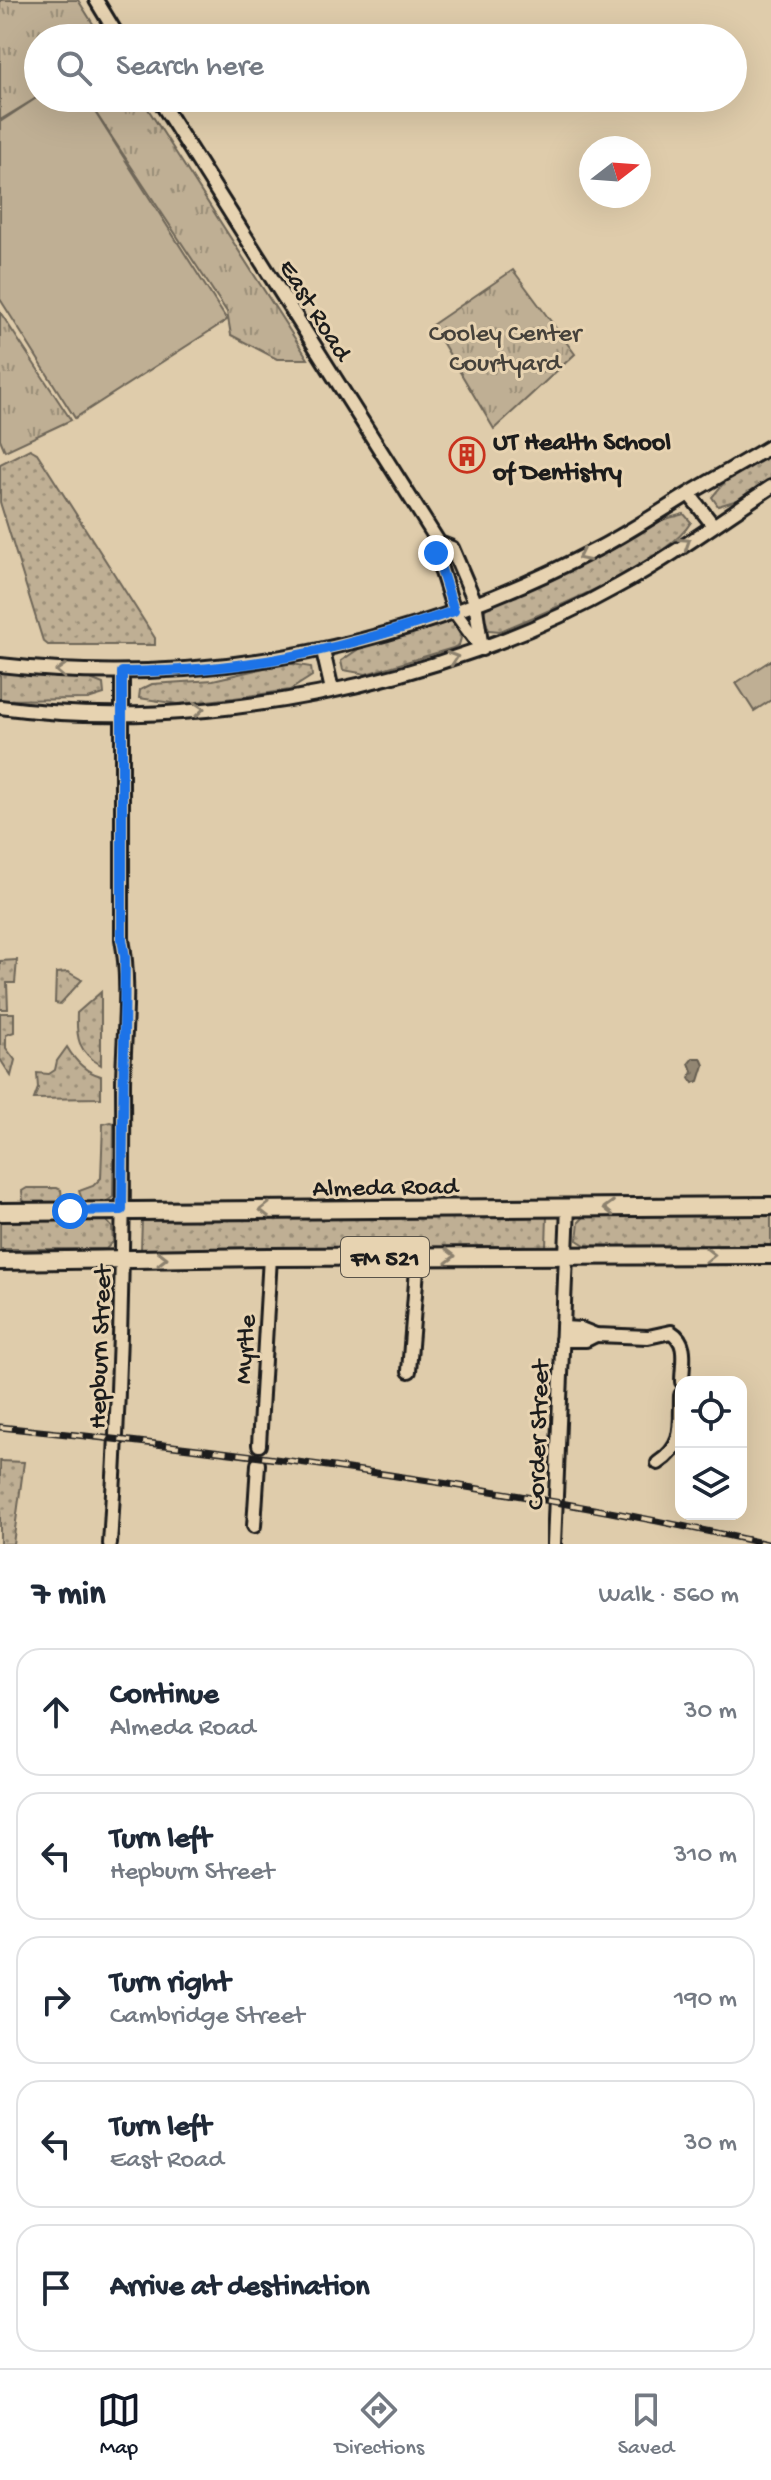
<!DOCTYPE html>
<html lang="en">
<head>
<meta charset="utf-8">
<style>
	body { margin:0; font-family:"Gochi Hand",sans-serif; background:#f6f6f7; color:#1f2937 }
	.controls { position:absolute; right:24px; bottom:24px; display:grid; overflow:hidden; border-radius:16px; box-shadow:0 8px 32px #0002 }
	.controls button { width:72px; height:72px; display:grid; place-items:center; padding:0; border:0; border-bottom:2px solid #e0e1e3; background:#fff; color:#1f2937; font:40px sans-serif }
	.compass { position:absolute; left:579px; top:136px; width:72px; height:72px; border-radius:50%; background:#fff; box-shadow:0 8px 32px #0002; rotate:73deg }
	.stop { position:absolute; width:24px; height:24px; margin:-18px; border:6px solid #1a73e8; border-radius:50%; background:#fff }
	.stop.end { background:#1a73e8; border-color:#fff; box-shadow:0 2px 8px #0008 }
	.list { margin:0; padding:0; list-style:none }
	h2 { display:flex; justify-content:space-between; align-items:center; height:104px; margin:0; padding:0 32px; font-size:34px }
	h2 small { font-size:26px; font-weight:400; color:#747a83 }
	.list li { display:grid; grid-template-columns:52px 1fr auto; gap:24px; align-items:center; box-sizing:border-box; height:128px; margin:0 16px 16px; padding:0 16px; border:2px solid #e0e1e3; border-radius:24px }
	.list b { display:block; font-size:30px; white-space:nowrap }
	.list p { margin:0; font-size:26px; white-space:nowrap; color:#747a83 }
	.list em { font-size:26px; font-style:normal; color:#747a83 }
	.icon { flex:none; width:44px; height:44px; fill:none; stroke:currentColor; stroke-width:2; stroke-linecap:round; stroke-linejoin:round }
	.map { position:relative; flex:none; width:771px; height:1544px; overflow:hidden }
	.search { position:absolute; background:#fff; box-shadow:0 8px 32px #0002; left:24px; right:24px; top:24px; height:88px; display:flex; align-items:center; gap:20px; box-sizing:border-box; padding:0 28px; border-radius:44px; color:#747a83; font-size:30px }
	.sheet { height:824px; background:#fff }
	nav { display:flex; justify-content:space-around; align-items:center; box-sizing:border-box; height:112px; border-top:2px solid #e0e1e3; background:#fff; font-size:22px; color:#747a83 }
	nav a { display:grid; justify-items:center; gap:4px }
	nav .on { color:#111827 }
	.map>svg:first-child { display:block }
</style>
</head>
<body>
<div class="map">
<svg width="771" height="1544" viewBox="0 0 771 1544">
	<defs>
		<pattern id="grass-dots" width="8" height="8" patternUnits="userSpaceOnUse" patternTransform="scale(2)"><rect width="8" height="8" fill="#bfaf94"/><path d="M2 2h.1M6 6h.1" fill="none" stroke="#9a8e78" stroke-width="1.8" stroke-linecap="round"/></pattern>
		<pattern id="park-tufts" width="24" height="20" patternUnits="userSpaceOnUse" patternTransform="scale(2)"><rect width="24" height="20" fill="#bfaf94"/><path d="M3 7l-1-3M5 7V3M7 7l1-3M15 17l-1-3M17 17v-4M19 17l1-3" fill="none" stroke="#9a8e78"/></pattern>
		<pattern id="water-ripples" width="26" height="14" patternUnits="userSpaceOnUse" patternTransform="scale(2)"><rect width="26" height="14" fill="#928672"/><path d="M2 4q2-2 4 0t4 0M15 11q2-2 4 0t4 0" fill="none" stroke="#766d5d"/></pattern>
	</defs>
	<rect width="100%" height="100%" fill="#dfccab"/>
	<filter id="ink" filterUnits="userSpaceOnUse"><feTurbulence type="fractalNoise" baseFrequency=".0125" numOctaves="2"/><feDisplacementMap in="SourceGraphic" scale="16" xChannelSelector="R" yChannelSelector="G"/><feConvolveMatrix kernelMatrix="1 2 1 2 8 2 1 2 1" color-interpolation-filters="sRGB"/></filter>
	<g filter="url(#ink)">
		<g fill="url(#grass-dots)" stroke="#6e6658" stroke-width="2">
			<polygon points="30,449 37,453 155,638 155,645 48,645 43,641 0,502 0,464"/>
			<polygon points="771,450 771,480 741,499 718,506 712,497 727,479"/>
			<path d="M684 514 691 522C667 563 546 612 500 631L489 630 483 614 487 606 562 574 654 522Z"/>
			<polygon points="450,620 456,623 461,638 459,645 453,648 366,674 343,670 341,661 360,648"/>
			<polygon points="286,663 311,667 312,676 290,690 234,698 178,704 139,698 140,690 152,684 213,680"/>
			<polygon points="0,672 88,678 103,684 104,694 88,699 0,700"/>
			<polygon points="17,960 15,983 7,983 8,1009 0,1009 0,961"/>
			<polygon points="68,972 82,980 60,1004 55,1003 56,973"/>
			<path d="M101 992V1065C78 1052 76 1038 77 1013Z"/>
			<polygon points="0,1013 14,1013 14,1032 6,1035 6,1048 15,1060 11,1076 0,1059"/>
			<path d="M67 1047C75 1061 85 1072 101 1076V1098L34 1099 38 1088 37 1073 49 1074 55 1070 57 1061Z"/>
			<polygon points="111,1122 114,1123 113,1197 104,1203 83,1202 79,1191 93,1186 101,1178 103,1124"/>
			<polygon points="27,1188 57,1188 61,1190 62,1199 57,1204 26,1203 23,1200 22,1191"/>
			<polygon points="771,1214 771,1245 619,1246 585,1245 577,1240 579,1222 585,1216 591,1215"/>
			<polygon points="547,1216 546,1247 141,1249 142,1220 146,1218"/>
			<polygon points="0,1218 105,1219 112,1227 113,1242 106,1249 0,1249"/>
			<polygon points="0,1461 24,1462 13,1544 0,1544"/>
		</g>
		<g fill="url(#park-tufts)" stroke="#6e6658" stroke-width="2">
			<polygon points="0,0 78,0 102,38 38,38 38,97 0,120"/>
			<polygon points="86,98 141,98 308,359 277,359 231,335 227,312"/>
			<polygon points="513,270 575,354 494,429 432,325"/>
			<polygon points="0,312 71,420 5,451 0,439"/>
		</g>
		<g fill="#bfaf94" stroke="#6e6658" stroke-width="2">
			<polygon points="38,97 86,98 227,320 75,418 0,299 0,122"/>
			<polygon points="771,660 771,700 754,711 736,683"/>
		</g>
		<polygon fill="url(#water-ripples)" stroke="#635c50" stroke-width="2" points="693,1058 701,1058 704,1065 699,1081 693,1083 690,1078 692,1071 689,1063"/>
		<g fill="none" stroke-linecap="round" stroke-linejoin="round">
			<defs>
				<g id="minor">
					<polyline points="96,0 119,38"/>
					<polyline points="158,98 439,543 452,548 475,602 482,649"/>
					<polyline points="689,494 713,525"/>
					<polyline points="439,543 436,553 454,611 479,645"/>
					<polyline points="323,651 332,690"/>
					<path d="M0 665C209 689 413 646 599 548 629 532 658 513 687 495 715 478 743 463 771 446"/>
					<path d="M0 707C200 734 442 685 618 586 671 557 721 520 771 487"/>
					<path d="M563 1328 581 1329 596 1335 648 1337 671 1332C689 1343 682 1363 682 1382"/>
					<polyline points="562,1340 586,1340 596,1335"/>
					<polyline points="409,1371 418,1256"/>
					<polyline points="259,1445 270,1257"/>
					<path d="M658 1463C686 1445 680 1424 681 1395"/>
					<polyline points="254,1526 258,1464"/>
					<path d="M110 1544C120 1391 124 1239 123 1086 123 1038 131 986 122 939V672"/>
					<polyline points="554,1544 568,1206"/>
				</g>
				<g id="major">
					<polyline points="0,1212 771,1206"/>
					<polyline points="0,1261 270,1257 771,1255"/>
				</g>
			</defs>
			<use href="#minor" stroke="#1c1c1c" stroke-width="18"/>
			<use href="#major" stroke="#1c1c1c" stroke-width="22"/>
			<use href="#minor" stroke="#e7d3b1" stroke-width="12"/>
			<use href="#major" stroke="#e7d3b1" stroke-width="16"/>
			<defs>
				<path id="rail" d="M0 1427C257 1453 514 1488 767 1544"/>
			</defs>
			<use href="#rail" stroke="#1c1c1c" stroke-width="7"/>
			<use href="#rail" stroke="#e7d3b1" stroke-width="4" stroke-dasharray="12" stroke-linecap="butt"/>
		</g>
		<defs><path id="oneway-chevron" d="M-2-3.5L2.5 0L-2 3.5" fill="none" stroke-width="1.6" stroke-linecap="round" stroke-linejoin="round" transform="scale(2)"/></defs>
		<g stroke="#8c816e">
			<use href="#oneway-chevron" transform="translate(685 543) rotate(-33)"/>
			<use href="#oneway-chevron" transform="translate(583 556) rotate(154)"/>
			<use href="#oneway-chevron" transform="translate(453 658) rotate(-18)"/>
			<use href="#oneway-chevron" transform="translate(61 671) rotate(-178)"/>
			<use href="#oneway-chevron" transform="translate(199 709) rotate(-5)"/>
			<use href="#oneway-chevron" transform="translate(609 1208) rotate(-178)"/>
			<use href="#oneway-chevron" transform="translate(265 1210) rotate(180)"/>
			<use href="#oneway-chevron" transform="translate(710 1255)"/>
			<use href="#oneway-chevron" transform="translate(450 1256)"/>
			<use href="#oneway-chevron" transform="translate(162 1258) rotate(-1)"/>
		</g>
	</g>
	<g fill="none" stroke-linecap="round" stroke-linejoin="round" filter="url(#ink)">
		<path stroke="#1a73e8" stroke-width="10" d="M70 1211 122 1210 125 957 122 939V672C154 671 188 671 220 667 301 659 378 637 454 611L436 553"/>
	</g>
	<defs>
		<symbol id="building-ring" viewBox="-11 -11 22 22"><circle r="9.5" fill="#e7d3b1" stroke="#c8321e" stroke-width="1.5"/><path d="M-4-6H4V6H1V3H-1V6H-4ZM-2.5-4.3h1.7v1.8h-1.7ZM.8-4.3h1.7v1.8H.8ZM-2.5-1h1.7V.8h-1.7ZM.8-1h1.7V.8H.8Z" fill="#c8321e"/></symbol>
	</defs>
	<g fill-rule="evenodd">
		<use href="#building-ring" x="447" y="435" width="40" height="40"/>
	</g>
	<g text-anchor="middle" stroke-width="6" stroke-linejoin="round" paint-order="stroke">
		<rect fill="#e7d3b1" stroke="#595349" stroke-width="2" x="341" y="1237" width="88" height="40" rx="6"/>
		<g font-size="24" font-weight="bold" fill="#1c1c1c">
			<text x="385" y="1265">FM 521</text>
		</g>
		<g font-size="26" fill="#1c1c1c" stroke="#e7d3b1">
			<text transform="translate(317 309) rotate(58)" y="9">East Road</text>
			<text transform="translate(385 1185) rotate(-1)" y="9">Almeda Road</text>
			<text transform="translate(98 1347) rotate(-88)" y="9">Hepburn Street</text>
			<text transform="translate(243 1349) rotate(-86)" y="9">Myrtle</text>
			<text transform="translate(536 1435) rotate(-88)" y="9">Corder Street</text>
		</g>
		<g font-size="26" fill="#45413a" stroke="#e7d3b1">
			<text x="505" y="340">Cooley Center<tspan x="505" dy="30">Courtyard</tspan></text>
		</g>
		<g font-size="26" font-weight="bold" fill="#1c1c1c" stroke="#e7d3b1" text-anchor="start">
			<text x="493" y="449">UT Health School<tspan x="493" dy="30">of Dentistry</tspan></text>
		</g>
	</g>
</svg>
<div class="controls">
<button><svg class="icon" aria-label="locate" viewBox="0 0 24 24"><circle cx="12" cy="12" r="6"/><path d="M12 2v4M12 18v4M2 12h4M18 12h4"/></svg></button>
<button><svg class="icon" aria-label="layers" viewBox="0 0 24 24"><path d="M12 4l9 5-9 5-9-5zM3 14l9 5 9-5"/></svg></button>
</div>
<svg class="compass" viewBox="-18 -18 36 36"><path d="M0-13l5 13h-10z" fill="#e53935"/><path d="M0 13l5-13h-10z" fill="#747a83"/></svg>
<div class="stop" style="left:70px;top:1211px"></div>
<div class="stop end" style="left:436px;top:553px"></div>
<div class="search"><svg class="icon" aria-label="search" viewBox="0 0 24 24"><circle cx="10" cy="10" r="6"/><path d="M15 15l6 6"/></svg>Search here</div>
</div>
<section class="sheet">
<h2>7 min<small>Walk · 560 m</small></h2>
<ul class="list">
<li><svg class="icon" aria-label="ahead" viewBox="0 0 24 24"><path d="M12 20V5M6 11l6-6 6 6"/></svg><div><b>Continue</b><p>Almeda Road</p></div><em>30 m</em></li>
<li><svg class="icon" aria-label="left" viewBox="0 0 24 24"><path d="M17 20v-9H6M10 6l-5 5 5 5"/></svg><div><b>Turn left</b><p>Hepburn Street</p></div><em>310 m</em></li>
<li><svg class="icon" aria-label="right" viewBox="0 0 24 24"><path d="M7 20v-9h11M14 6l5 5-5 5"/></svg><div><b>Turn right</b><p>Cambridge Street</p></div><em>190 m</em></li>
<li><svg class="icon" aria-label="left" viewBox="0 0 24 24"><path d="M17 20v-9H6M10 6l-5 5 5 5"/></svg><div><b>Turn left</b><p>East Road</p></div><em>30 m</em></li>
<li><svg class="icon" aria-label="arrive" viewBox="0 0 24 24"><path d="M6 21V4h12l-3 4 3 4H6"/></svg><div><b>Arrive at destination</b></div></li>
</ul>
</section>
<nav>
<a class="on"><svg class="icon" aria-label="map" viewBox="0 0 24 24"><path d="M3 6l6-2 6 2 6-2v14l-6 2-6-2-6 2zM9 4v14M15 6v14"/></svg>Map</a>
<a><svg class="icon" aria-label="directions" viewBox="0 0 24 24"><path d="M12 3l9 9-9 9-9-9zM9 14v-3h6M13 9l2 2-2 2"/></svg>Directions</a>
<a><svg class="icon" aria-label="saved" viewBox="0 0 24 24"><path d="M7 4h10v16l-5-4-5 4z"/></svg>Saved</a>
</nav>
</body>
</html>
